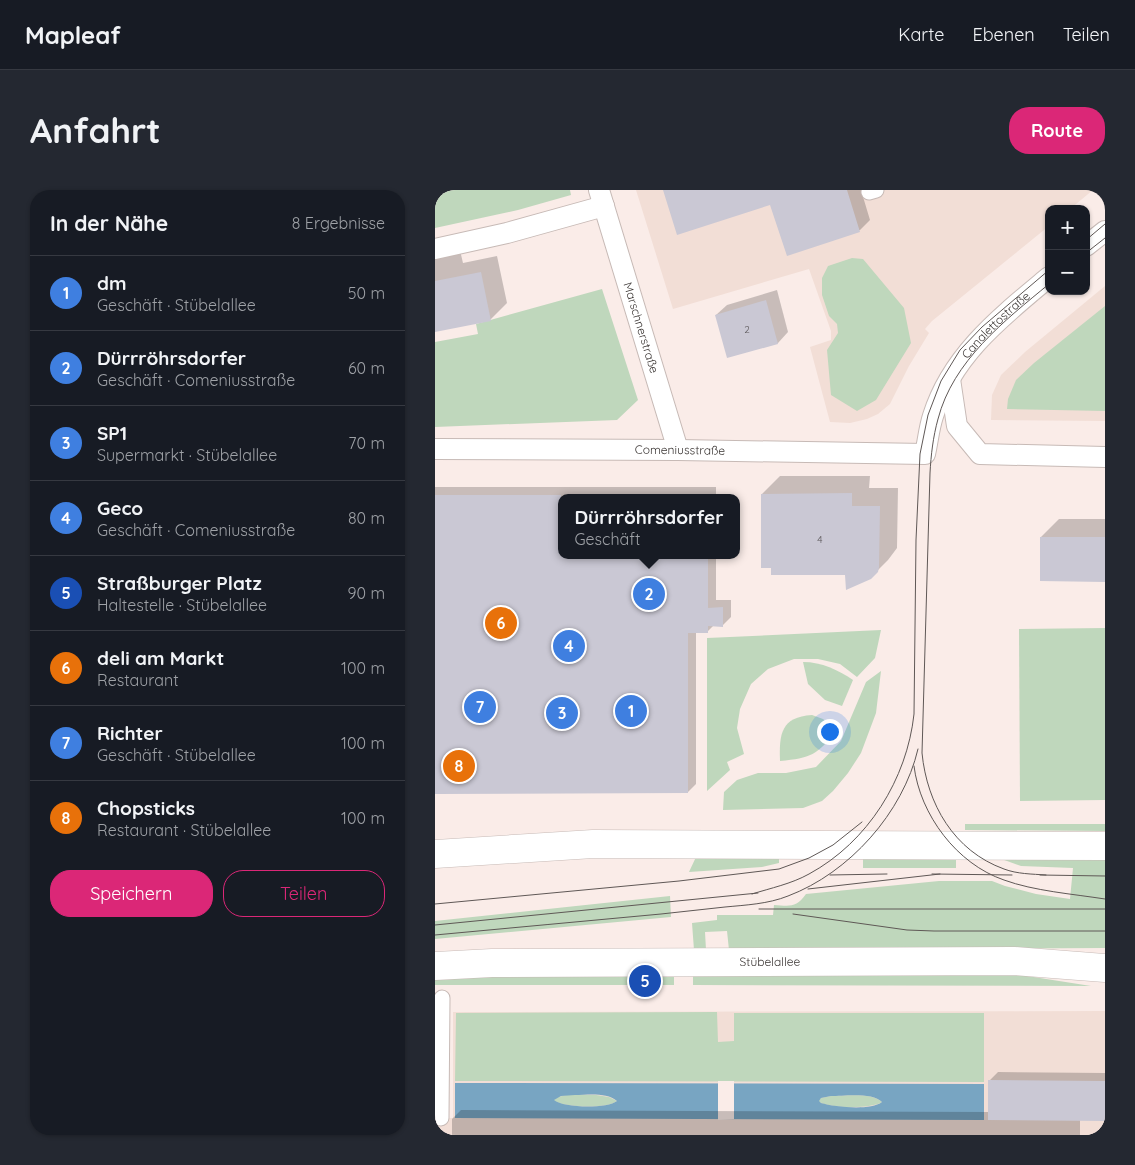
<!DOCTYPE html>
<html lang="de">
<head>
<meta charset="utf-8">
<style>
	body { margin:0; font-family:Quicksand,sans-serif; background:#242831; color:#f1f3f6 }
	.controls { position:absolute; right:15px; top:15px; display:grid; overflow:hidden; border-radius:10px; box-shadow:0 1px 4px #0004 }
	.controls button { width:45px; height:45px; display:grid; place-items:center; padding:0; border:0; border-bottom:1px solid #363941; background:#171b24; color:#f1f3f6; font:25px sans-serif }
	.you { position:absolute; left:394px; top:541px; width:18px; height:18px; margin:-12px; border:4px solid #fff; border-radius:50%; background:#1a73e8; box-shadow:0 0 0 8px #1a73e833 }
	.badge { display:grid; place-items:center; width:32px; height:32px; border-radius:50%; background:#db2777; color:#fff; font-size:16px; font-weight:700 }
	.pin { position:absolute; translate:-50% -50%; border:2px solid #fff; box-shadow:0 1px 5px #0006 }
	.popup { position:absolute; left:123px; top:304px; width:182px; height:65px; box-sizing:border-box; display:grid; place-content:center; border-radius:10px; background:#171b24; filter:drop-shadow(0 1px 4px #0005); font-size:16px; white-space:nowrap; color:#9ea1a6 }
	.popup b { font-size:19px; color:#f1f3f6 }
	.popup::after { content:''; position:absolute; left:50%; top:100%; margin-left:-10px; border:10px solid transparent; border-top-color:#171b24 }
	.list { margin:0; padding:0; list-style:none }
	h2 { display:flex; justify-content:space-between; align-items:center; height:65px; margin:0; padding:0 20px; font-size:21px }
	h2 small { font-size:16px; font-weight:400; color:#9ea1a6 }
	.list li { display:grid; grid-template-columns:32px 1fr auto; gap:15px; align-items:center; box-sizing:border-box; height:75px; padding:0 20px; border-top:1px solid #363941 }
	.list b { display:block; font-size:19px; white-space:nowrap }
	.list p { margin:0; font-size:16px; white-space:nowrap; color:#9ea1a6 }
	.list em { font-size:16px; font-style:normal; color:#9ea1a6 }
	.actions { display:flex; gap:10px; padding:15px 20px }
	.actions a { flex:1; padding:11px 0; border:1px solid #db2777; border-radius:20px; text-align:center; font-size:18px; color:#db2777 }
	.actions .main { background:#db2777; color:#fff }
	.map { position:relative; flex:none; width:670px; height:945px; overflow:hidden; border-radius:20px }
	header { display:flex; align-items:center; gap:30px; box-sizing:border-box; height:70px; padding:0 25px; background:#171b24; border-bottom:1px solid #363941 }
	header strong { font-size:24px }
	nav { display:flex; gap:28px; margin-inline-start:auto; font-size:18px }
	.intro { display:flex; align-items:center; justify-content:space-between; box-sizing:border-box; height:120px; padding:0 30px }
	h1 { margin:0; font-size:35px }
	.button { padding:12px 22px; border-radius:20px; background:#db2777; color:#fff; font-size:18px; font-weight:700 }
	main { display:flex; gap:30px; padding:0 30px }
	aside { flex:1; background:#171b24; border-radius:20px; box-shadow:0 1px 4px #0004 }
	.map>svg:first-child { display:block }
</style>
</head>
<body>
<header>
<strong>Mapleaf</strong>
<nav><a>Karte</a><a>Ebenen</a><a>Teilen</a></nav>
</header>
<div class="intro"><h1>Anfahrt</h1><a class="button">Route</a></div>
<main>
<aside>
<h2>In der Nähe<small>8 Ergebnisse</small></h2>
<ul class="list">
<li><span class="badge" style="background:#3f7fe0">1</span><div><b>dm</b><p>Geschäft · Stübelallee</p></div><em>50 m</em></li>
<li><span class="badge" style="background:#3f7fe0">2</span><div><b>Dürrröhrsdorfer</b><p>Geschäft · Comeniusstraße</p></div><em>60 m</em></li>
<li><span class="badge" style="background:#3f7fe0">3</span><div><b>SP1</b><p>Supermarkt · Stübelallee</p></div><em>70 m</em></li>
<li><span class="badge" style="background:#3f7fe0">4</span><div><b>Geco</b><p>Geschäft · Comeniusstraße</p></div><em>80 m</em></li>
<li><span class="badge" style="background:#1a4fb4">5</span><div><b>Straßburger Platz</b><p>Haltestelle · Stübelallee</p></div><em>90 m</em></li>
<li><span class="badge" style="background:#e8710a">6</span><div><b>deli am Markt</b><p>Restaurant</p></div><em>100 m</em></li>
<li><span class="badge" style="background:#3f7fe0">7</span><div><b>Richter</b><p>Geschäft · Stübelallee</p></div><em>100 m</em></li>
<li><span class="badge" style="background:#e8710a">8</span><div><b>Chopsticks</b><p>Restaurant · Stübelallee</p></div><em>100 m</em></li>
</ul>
<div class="actions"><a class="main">Speichern</a><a>Teilen</a></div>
</aside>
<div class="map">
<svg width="670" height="945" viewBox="0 0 670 945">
	<rect width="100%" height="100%" fill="#faece8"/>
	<g fill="#f2ded6">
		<polygon points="201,0 658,0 635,19 614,19 614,36 497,131 490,139 494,143 474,176 455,214 443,224 432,229 415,233 395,232 375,157 396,150 396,141 374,79 238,119"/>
		<polygon points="670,96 670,231 556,230 557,205 566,185 590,162"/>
		<polygon points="670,821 670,945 0,945 0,928 18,928 18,822"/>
	</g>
	<g fill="#bfd7bc">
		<polygon points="0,0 135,0 136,5 83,20 0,38"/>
		<polygon points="417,68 428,69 469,118 476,153 441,210 422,221 396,205 392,160 403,143 402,134 394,126 387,105 387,88 393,76"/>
		<polygon points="167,99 203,210 182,230 0,237 0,152 43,144 41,134"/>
		<polygon points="670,116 670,221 572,219 573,209 581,190 599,173"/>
		<polygon points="670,438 670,610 585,611 584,439"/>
		<polygon points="446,440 440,468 422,487 405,474 383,469 359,469 333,479 316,494 305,519 302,538 309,564 292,572 295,580 272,601 272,448"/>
		<path d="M368 472C387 472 403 480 418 490L407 516 390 510 373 494Z"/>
		<polygon points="446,481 441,523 426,563 413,583 398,601 387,611 368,618 288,620 289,602 302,590 323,583 351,583 381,577 406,551 431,492"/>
		<path d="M377 525 388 529 401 541C382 565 376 568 345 571 344 544 346 527 377 525Z"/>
		<polygon points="530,634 670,634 670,641 530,640"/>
		<rect x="428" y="666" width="93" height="12"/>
		<polygon points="261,667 344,667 344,673 327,677 254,682"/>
		<path d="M561 667H670V758L294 760 292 741 270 742 271 760H259L257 733 282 730V725H338L339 715C355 716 361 718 371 704L504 691H557L570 696 601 704 635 709 638 678 586 676Z"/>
		<polygon points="235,706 236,727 0,749 0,731"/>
		<polygon points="579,784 656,796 258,795 258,786"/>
		<polygon points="41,787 239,787 239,795 0,795 0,790"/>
		<polygon points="282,822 283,852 299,851 299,823 549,823 549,892 20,891 21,823"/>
		<path d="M161 905 174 907 182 911C172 919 128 918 118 910 129 902 148 905 161 905Z"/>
		<path d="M396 906C409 906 437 902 447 912 437 919 393 919 383 911L386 908Z"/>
	</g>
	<path fill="#78a5c2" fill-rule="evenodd" d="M20 893 549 894V930L20 928ZM140 905C152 905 172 902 182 911 172 919 128 918 119 910L126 906ZM396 906C409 906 438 902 447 912 435 921 400 917 386 913L384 911 386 908Z"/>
	<polygon fill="#faece8" points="283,891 299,891 299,929 283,930"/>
	<g fill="#0003">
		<polygon points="229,0 426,0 435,30 425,40 353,64 336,13"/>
		<polygon points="24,56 28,73 62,66 72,113 55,130 0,141 0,65"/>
		<polygon points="342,100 353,142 343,153 293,167 281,125 292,115"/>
		<polygon points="345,286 435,286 434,298 463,298 462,358 453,370 435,388 412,383 327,304"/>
		<polygon points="0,297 281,297 281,308 126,308 126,365 281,365 281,410 296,410 296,427 288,435 279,435 273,441 261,442 261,594 253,602 0,603"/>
		<polygon points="624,329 670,329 670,390 606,347"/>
		<polygon points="563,882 670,883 670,930 645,930 645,945 17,945 17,929 26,920 554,922 554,891"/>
	</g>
	<g fill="#cac8d4">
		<polygon points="228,0 412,0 425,42 352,66 335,15 242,45"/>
		<polygon points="46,82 56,131 0,142 0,91"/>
		<polygon points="331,110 343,154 292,168 280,125"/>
		<polygon points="417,303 417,316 445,316 444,377 443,382 436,389 411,400 410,385 336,385 336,378 326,378 326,304"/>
		<polygon points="0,305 126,305 126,365 273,365 273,418 288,417 288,437 273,436 273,443 253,443 253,603 0,604"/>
		<polygon points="605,347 670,347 670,392 605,391"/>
		<polygon points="553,890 670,891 670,931 553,930"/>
	</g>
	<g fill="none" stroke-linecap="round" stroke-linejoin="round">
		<defs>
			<g id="pedestrian">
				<polyline points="434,2 441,0"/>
				<polyline points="6,928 7,808"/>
			</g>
			<g id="minor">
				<path id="s1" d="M164 0 243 260"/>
				<polyline points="651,56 670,41"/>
				<polyline points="0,59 72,43 169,16"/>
				<polyline points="515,189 522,236 545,264 670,267"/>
				<path id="s2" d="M0 259 243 260 490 264C493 251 494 238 498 226 517 165 566 127 614 87"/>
			</g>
			<g id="secondary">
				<polyline points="0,664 158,654 670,656"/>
				<path id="s3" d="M0 776 57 773 579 771 670 778"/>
			</g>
		</defs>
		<use href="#pedestrian" stroke="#c7bab6" stroke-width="17"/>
		<use href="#minor" stroke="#c7bab6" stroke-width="22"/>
		<use href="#secondary" stroke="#c7bab6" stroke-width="29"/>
		<use href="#pedestrian" stroke="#fff" stroke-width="15"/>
		<use href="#minor" stroke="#fff" stroke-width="20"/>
		<use href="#secondary" stroke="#fff" stroke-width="28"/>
		<g stroke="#5f5856" stroke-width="1">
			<polyline points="651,50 670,34"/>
			<polyline points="651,63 670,48"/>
			<path d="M479 576C485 625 522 674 569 690 599 701 638 704 670 709"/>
			<polyline points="497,684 577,685"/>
			<polyline points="395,685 452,684"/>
			<polyline points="605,685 670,686"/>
			<path d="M611 685C597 684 582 684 569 679 519 661 492 614 487 563L495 283C496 265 498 247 503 229 518 171 569 131 614 94"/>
			<polyline points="373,699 505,684"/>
			<path d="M317 704C336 698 356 694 374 684 433 652 472 589 479 524L481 350 485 264 493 225 506 191 525 160 547 137 614 80"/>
			<polyline points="0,714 244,691 344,679 374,668 398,655 427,632"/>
			<polyline points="324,719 670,719"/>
			<polyline points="358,724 472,740 499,741 670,741"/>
			<polyline points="0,735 323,703"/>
			<path d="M0 745C75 738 151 731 226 724 247 722 269 719 290 717 311 715 333 714 353 706 414 683 468 623 483 559"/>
		</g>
	</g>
	<g text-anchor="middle" stroke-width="4" stroke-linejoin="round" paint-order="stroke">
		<g font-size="10" fill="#5c585a">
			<text x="312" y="143">2</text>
			<text x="385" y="353">4</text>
		</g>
		<g font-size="12" fill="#383331" stroke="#faece8">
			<text dy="4" stroke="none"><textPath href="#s2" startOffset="641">Canalettostraße</textPath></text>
			<text dy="4" stroke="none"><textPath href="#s1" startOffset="144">Marschnerstraße</textPath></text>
			<text dy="4" stroke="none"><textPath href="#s2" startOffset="245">Comeniusstraße</textPath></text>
			<text dy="4" stroke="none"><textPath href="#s3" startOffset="335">Stübelallee</textPath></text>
		</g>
	</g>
</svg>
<div class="controls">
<button>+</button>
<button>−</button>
</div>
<div class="you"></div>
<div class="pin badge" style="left:196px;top:521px;background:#3f7fe0">1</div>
<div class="pin badge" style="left:214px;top:404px;background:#3f7fe0">2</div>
<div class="popup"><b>Dürrröhrsdorfer</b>Geschäft</div>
<div class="pin badge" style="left:127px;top:523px;background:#3f7fe0">3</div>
<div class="pin badge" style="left:134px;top:456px;background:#3f7fe0">4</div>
<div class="pin badge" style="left:210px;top:791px;background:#1a4fb4">5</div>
<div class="pin badge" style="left:66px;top:433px;background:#e8710a">6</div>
<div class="pin badge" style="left:45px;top:517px;background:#3f7fe0">7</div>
<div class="pin badge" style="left:24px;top:576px;background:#e8710a">8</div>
</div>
</main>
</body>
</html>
